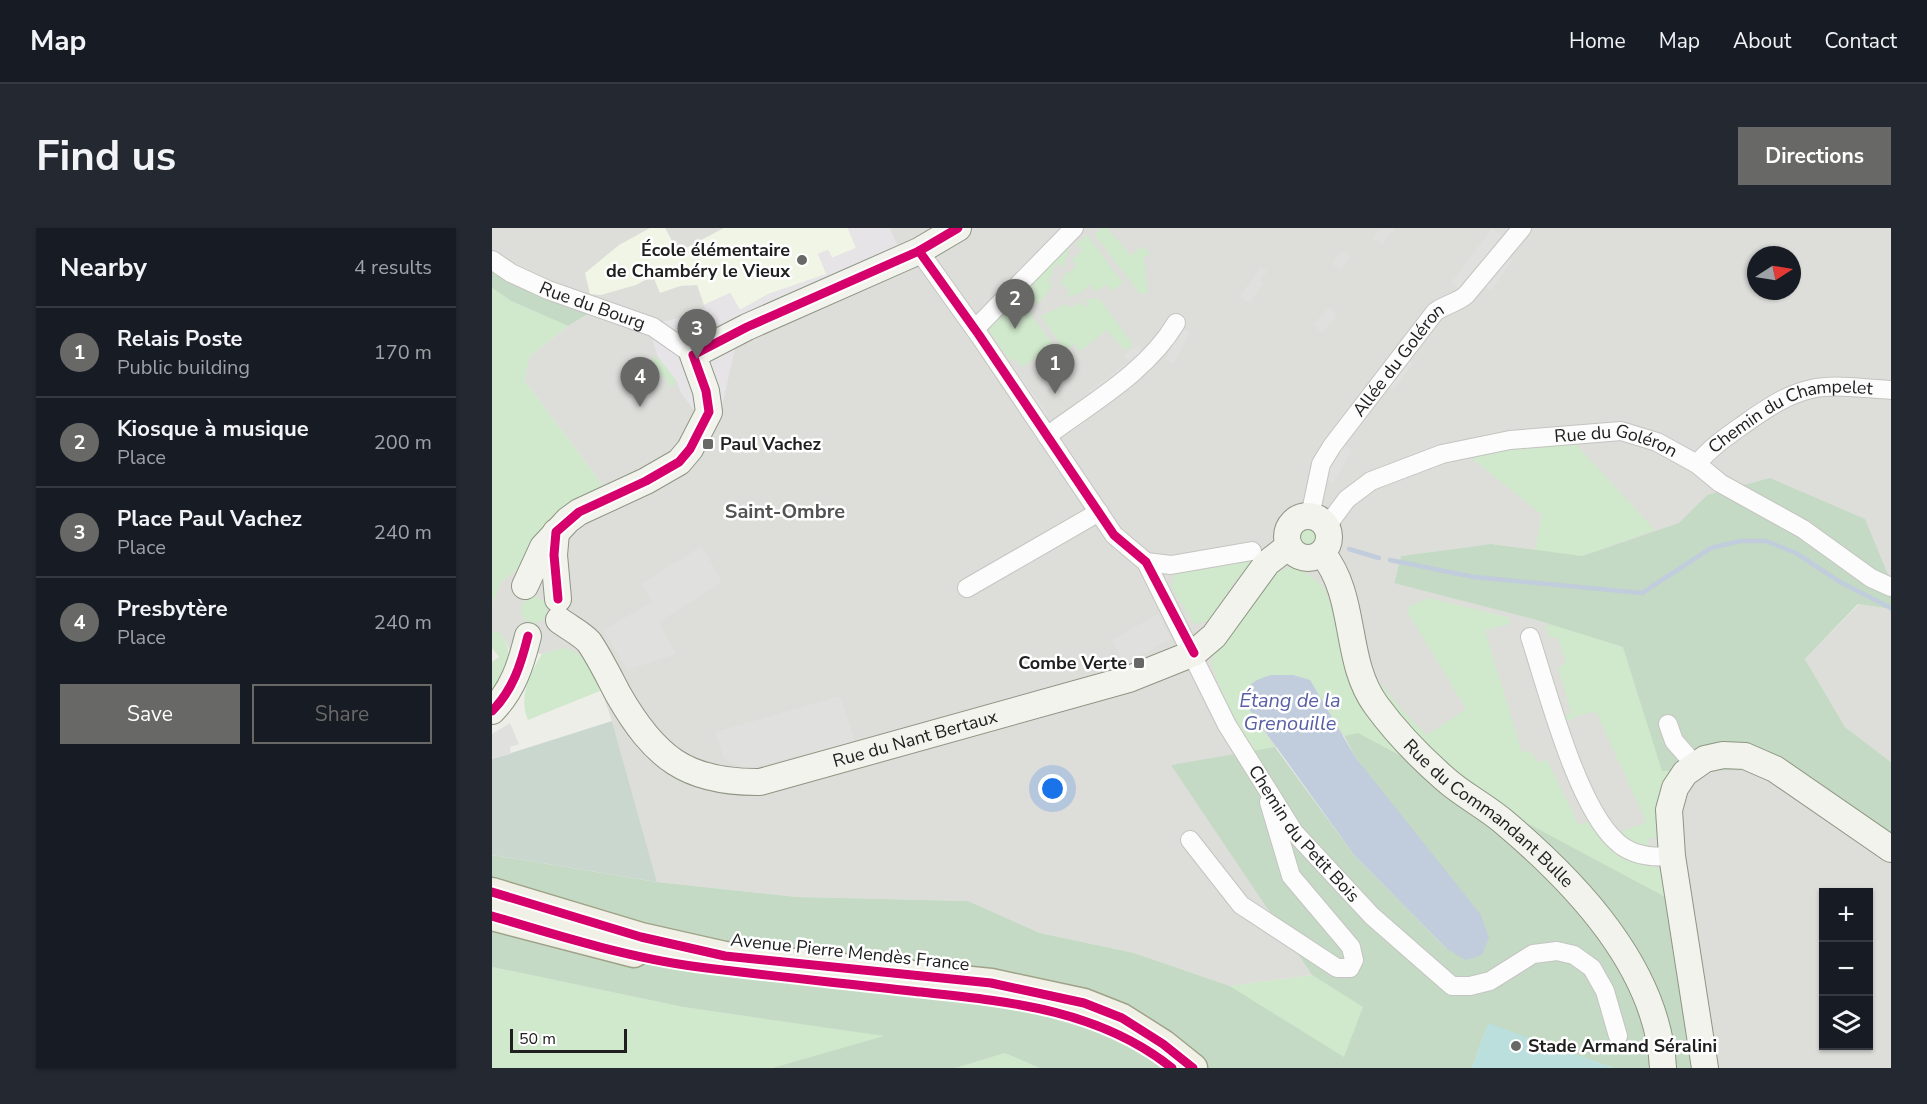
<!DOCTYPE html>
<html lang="en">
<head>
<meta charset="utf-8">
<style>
	body { margin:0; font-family:"Nunito Sans",sans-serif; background:#242831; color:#f1f3f6 }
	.controls { position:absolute; right:18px; bottom:18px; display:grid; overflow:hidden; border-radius:0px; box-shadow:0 2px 4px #0004 }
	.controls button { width:54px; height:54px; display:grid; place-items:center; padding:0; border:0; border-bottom:2px solid #363941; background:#171b24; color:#f1f3f6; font:30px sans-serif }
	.compass { position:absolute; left:1255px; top:18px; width:54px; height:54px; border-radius:50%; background:#171b24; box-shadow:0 2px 4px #0004; rotate:78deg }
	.scale { position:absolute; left:18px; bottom:15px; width:117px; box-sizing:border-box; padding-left:6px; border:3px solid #202020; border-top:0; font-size:16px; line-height:21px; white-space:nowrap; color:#202020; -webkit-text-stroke:4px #fff; paint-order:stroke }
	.you { position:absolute; left:561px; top:561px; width:21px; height:21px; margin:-15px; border:4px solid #fff; border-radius:50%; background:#1a73e8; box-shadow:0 0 0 9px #1a73e833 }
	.badge { display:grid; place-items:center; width:39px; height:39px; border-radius:50%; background:#686866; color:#fff; font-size:20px; font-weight:700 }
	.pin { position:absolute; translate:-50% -50px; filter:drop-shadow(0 2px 3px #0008) }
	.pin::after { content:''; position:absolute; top:32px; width:21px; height:18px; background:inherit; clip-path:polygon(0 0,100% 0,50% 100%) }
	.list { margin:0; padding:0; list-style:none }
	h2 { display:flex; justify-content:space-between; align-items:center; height:78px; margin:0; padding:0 24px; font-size:26px }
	h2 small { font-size:20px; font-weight:400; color:#9ea1a6 }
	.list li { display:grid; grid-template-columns:39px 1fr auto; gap:18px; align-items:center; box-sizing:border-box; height:90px; padding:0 24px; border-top:2px solid #363941 }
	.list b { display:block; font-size:22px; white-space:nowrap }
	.list p { margin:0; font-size:20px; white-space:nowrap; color:#9ea1a6 }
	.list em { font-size:20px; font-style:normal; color:#9ea1a6 }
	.actions { display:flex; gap:12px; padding:18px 24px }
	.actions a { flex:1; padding:14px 0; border:2px solid #686866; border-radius:0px; text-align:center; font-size:21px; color:#686866 }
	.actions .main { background:#686866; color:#fff }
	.icon { flex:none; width:33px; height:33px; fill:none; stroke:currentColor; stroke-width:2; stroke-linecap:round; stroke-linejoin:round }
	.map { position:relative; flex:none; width:1399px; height:840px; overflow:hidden; border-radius:0px }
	header { display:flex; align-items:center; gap:36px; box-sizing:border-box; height:84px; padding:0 30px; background:#171b24; border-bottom:2px solid #363941 }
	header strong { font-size:28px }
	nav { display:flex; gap:33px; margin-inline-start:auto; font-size:21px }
	.intro { display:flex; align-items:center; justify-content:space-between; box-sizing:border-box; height:144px; padding:0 36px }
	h1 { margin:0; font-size:42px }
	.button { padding:15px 27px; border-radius:0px; background:#686866; color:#fff; font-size:21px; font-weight:700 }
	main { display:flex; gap:36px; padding:0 36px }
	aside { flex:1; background:#171b24; border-radius:0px; box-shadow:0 2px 4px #0004 }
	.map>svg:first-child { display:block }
</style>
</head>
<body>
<header>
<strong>Map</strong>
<nav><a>Home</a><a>Map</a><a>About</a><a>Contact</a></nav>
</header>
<div class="intro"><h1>Find us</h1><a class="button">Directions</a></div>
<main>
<aside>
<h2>Nearby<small>4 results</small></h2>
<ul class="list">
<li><span class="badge">1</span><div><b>Relais Poste</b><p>Public building</p></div><em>170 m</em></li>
<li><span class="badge">2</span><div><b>Kiosque à musique</b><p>Place</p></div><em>200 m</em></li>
<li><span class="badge">3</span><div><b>Place Paul Vachez</b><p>Place</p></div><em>240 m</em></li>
<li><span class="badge">4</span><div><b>Presbytère</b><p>Place</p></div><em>240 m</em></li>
</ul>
<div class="actions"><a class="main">Save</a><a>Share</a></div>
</aside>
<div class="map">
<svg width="1399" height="840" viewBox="0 0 1399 840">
	<rect width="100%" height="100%" fill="#eeeee9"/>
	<g fill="#ddddda" fill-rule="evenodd">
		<path d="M0 0H1399V354L1215 267 1188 295 1090 328 999 316 909 328 902 354 1041 391 1131 419 1263 541 1399 631V840H1145L941 547 866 505 680 537 820 747 738 758 642 725 548 705 476 673 306 669 165 654 120 493 105 450 95 433 72 420 50 426 17 421 13 412 0 403V376L9 354 33 335 42 312 51 298 81 273 112 259 32 152 38 128 76 98 105 81 0 31ZM1264 27H1300V63H1264ZM1332 664H1376V818H1332Z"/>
		<polygon points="1367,376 1399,381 1399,534 1353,499 1313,431"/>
	</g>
	<polygon fill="#f0f5e6" points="158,0 173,0 186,24 232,0 356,0 364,20 340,30 336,22 326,26 335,46 277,66 248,82 238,65 212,77 205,57 188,58 168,65 161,48 144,57 109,67 98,66 93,45 127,17"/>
	<g fill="#d0e8cc">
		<polygon points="611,0 615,0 639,27 651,18 658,27 652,29 656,65 648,66 602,6"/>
		<polygon points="595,7 631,55 621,63 614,57 604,64 598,57 589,65 572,70 578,64 572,56 566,61 574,43 577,46 584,38 580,32 590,23 584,16"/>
		<polygon points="578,18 571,40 566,35 560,41 560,47 556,52 560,58 546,77 531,57"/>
		<polygon points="0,60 19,73 76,98 38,128 32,152 112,259 81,273 51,298 42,312 33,335 9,354 0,376"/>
		<polygon points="523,65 563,119 529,139 525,133 517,131 493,97"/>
		<polygon points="593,71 608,71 641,117 633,123 615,102 589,123 582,116 573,123 549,88 574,76 579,80 587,74 592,79 596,76"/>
		<polygon points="160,128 172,134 184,152 182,158 179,159 161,135"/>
		<polygon points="1081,213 1163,302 1090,328 1043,322 1050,287 978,229 1016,221"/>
		<circle cx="816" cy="309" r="10"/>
		<polygon points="752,332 763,332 745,351 716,393 702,396 679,358 683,343"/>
		<polygon points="798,339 809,341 832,359 849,406 941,547 866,506 852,508 818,452 766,496 783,519 758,524 739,491 719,435 724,423 780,347"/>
		<circle cx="42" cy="382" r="13"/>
		<path d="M937 370 1016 389 1018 396 993 402 1030 524 1039 523 1045 534 1055 532 1087 597 1099 592C1114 621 1140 638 1173 641L1177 671 982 568 903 488 871 434 911 483 935 507 974 481 916 385 917 378Z"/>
		<polygon points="1058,396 1131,419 1151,484 1189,532 1169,610 1157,610 1156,621 1126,605 1154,594 1104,484 1086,488 1074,495 1072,488 1079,485 1066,439 1074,435 1065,409 1058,410 1053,399"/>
		<path d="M0 403 9 405C26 432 11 450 0 476V434L7 429 0 420Z"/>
		<path d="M72 420C93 424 103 444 108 463L36 492C26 470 38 445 50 426Z"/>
		<polygon points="0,739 191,779 394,808 280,840 0,840"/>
		<polygon points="820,747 872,779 853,830 738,758"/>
		<polygon points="513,825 547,840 464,840"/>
	</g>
	<g fill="#c4dac4">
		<polygon points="0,31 106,80 76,98 19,73 0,60"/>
		<polygon points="1278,250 1373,291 1399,354 1399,381 1366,376 1313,431 1353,499 1399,534 1399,631 1263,542 1170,543 1131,419 1041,391 902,355 909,328 999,316 1090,328 1187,295 1215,267"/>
		<polygon points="866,505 1177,671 1202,840 1121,840 996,796 980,840 547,840 513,825 464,840 280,840 392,808 191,779 0,739 0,627 165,654 306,669 476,673 548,705 642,725 738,758 852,829 871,779 820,747 679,537 783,519 862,627 955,721 924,609 864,530 852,508"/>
	</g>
	<polygon fill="#cad7cf" points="120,493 165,654 0,627 0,531"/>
	<polygon fill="#badfdd" points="996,795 1121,840 980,840"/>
	<g fill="#e0e0de">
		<polygon points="889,0 903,0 890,17 881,10"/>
		<polygon points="1000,0 1010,7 969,62 959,55"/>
		<polygon points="850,23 858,29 848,43 840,36"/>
		<polygon points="1013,26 1021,32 999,63 991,57"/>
		<polygon points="769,39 775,43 768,53 771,55 757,75 748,68"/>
		<polygon points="837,79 846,87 830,105 821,97"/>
		<polygon points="690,100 698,105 681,136 673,132"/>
		<polygon points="646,117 652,125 637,135 632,127"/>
		<polygon points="914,131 921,135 902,162 896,158"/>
		<polygon points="634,135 637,139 600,167 597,163"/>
		<polygon points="529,149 557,187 552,191 525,152"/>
		<polygon points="851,217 861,222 841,255 831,249"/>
		<polygon points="210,318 230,354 167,394 184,426 135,442 111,402 160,374 149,356"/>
		<polygon points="666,386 679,411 633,436 620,412"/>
		<polygon points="348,468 363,514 253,541 232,531 223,504"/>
		<polygon points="18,495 27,516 18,519 19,526 0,531 0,506"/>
	</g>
	<polygon fill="#e6e4e7" points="356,0 398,0 408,23 243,121 226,196 205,186 189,165 184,152 166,129 155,97 200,87 199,85 213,80 212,77 238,65 248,82 276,66 334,46 326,26 336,22 340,30 364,20"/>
	<path fill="#c1ccdc" d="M779 447H801L818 452 864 530 989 687 997 710 990 727 974 732 955 721 862 627 752 474C754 455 763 452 779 447Z"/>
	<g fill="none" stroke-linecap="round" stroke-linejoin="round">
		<g stroke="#c1ccdc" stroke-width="4.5">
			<polyline points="857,321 887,330"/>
			<polyline points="898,332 982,349 1150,365 1219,320 1248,313 1274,313 1304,325 1348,354 1399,380"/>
		</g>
		<defs>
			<g id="street">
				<path id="s1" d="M427 23 487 107 622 307 654 334 735 497 802 604 880 688 960 758H978L998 753 1041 726 1065 723 1082 727 1100 740 1113 763 1126 808"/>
				<path id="s2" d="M0 32 19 45 56 62 161 99 201 127"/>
				<polyline points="483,101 582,0"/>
				<path d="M555 208C599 175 655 144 684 95"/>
				<path id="s3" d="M1205 236C1218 220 1234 209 1251 197 1312 153 1326 156 1399 162"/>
				<path id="s4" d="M818 288 829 236 840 218 943 84C954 76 965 75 974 67L1030 0"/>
				<path id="s5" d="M834 299 855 271 879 253 950 226 1018 212 1129 203 1165 214 1205 236 1228 255 1311 301 1379 350 1399 359"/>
				<polyline points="654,334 679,337 760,323"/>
				<polyline points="475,360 607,284"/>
				<path d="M1038 409C1055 461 1085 578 1124 613 1139 628 1159 630 1180 628"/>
				<polyline points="1176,496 1182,513 1203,537"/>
				<polyline points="698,612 749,677 845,740 858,740 862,732 859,719 799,648 777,574"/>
			</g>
			<g id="secondary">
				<circle cx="816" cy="309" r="21"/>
				<polyline points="64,304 62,327 66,371"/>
				<path id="s6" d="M830 325C866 369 851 432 884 477 903 503 929 530 953 551 971 567 993 578 1012 594 1084 655 1166 740 1171 840"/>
				<polyline points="33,358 51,319 76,292 87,284 154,253 187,234 198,221 217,184 214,163 201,127 255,99 427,23 466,0"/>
				<path id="s7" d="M67 392C76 399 90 406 97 414 108 430 117 449 126 466 162 529 194 555 268 554L637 451 702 425 722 408 775 335 797 318"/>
				<path d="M0 483C21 462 29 436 36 408"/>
				<polyline points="1213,840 1180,628 1177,582 1183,560 1193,545 1213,531 1231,527 1253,528 1283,541 1399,621"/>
			</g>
			<g id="primary">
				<polyline points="0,664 149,709 233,728 499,755 592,775 630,790 671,816 701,840"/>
				<polyline points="0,688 142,725"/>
			</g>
		</defs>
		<use href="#street" stroke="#c4c4c1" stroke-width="20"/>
		<use href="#secondary" stroke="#8e9683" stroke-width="28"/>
		<use href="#primary" stroke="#9fa288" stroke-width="31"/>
		<use href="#street" stroke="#fcfcfc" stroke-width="18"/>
		<use href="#secondary" stroke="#f1f3ec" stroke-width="26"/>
		<use href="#primary" stroke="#f0f0e6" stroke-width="28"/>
		<defs>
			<g id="cycleway">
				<polyline points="427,23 487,107 622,307 654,334 702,425"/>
				<polyline points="66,371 62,327 64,304 87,284 154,253 187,234 198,221 217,184 214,163 201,127 255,99 427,23 466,0"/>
				<path d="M0 483C21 462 29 436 36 408"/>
				<polyline points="0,664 149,709 233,728 499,755 592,775 630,790 671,816 701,840"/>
				<path d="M0 688C67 708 138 730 207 739 278 748 349 755 419 763 512 773 605 780 680 840"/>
			</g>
		</defs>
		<use href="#cycleway" stroke="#fff" stroke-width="13"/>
		<use href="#cycleway" stroke="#d6006c" stroke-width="9"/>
	</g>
	<g fill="#686866" stroke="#fff" stroke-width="2">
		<circle cx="310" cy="32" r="6"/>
		<rect x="210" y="210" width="12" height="12" rx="3"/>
		<rect x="641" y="429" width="12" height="12" rx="3"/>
		<circle cx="1024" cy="818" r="6"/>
	</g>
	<g text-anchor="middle" stroke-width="5" stroke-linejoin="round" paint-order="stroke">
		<g font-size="18" font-weight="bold" fill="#202020" stroke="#fff" text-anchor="end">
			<text x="298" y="28">École élémentaire<tspan x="298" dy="21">de Chambéry le Vieux</tspan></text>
			<text x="228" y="222" text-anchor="start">Paul Vachez</text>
			<text x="635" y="441">Combe Verte</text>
			<text x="1036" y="824" text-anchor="start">Stade Armand Séralini</text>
		</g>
		<g font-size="18" fill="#202020" stroke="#fff">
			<text dy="6" stroke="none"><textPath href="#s2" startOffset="111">Rue du Bourg</textPath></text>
			<text dy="6" stroke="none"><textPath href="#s4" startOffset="183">Allée du Goléron</textPath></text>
			<text dy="6" stroke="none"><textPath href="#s3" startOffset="110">Chemin du Champelet</textPath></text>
			<text dy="6" stroke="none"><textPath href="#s5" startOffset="318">Rue du Goléron</textPath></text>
			<text dy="6" stroke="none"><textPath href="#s7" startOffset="436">Rue du Nant Bertaux</textPath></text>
			<text dy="6" stroke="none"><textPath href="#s6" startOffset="320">Rue du Commandant Bulle</textPath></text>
			<text dy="6" stroke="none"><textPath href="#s1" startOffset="702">Chemin du Petit Bois</textPath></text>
			<text transform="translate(358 724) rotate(6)" y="6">Avenue Pierre Mendès France</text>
		</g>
		<g font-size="20" font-weight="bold" fill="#535353" stroke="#fff">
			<text x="293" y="290">Saint-Ombre</text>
		</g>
		<g font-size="20" font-style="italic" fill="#585fa4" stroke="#fff">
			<text x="798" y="479">Étang de la<tspan x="798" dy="23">Grenouille</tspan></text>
		</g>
	</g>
</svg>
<div class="controls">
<button>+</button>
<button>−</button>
<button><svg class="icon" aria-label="layers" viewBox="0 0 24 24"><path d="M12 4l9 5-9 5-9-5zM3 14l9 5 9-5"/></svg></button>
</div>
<svg class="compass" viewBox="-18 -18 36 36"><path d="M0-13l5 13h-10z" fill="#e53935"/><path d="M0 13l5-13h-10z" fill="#9ea1a6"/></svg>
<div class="scale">50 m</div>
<div class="you"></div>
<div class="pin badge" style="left:563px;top:166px">1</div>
<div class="pin badge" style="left:523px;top:101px">2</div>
<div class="pin badge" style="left:205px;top:131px">3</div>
<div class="pin badge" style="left:148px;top:179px">4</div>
</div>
</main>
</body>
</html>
